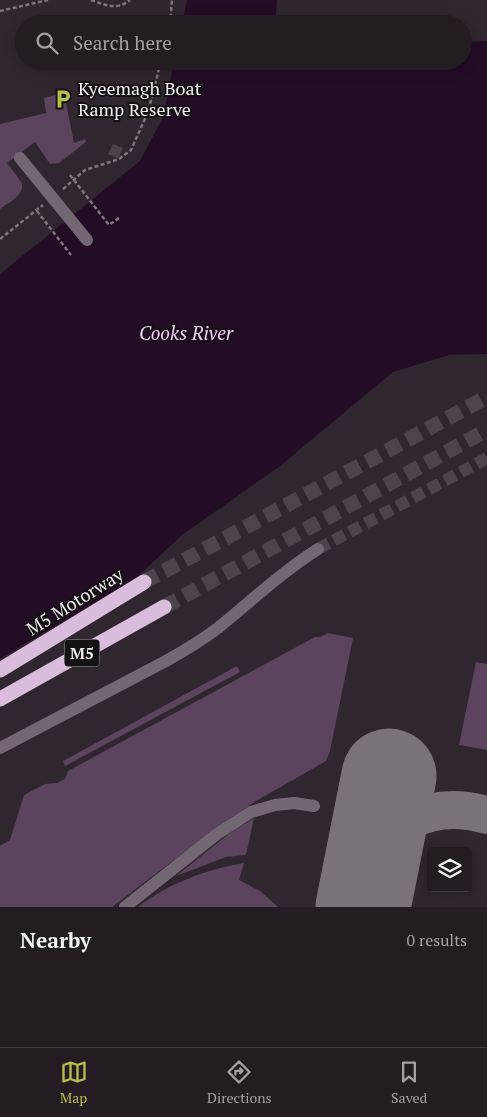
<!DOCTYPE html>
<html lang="en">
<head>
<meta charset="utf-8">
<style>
	body { margin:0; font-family:"PT Serif",serif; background:#2f2930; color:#f1f3f6 }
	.controls { position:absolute; right:15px; bottom:15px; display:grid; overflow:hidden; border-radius:5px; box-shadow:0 2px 12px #0003 }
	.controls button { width:45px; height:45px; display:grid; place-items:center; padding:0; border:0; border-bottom:1px solid #403a41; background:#231c23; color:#f1f3f6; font:25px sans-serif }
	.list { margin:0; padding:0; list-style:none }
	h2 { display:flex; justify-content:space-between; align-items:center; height:65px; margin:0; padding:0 20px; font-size:21px }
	h2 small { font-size:16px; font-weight:400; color:#a3a1a6 }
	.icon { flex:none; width:28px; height:28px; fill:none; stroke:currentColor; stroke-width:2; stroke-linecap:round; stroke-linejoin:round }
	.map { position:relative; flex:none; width:487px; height:907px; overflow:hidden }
	.search { position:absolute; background:#231c23; box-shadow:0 2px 12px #0003; left:15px; right:15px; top:15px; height:55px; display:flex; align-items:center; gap:12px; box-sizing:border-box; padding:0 18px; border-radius:28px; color:#a3a1a6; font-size:19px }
	.sheet { height:140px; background:#231c23 }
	nav { display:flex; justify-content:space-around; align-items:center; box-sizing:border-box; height:70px; border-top:1px solid #403a41; background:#231c23; font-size:14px; color:#a3a1a6 }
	nav a { display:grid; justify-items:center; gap:2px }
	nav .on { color:#b6c148 }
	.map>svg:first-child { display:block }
</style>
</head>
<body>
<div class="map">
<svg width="487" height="907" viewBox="0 0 487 907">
	<rect width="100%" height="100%" fill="#2f262f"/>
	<g fill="#5c435e">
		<path d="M64 93 74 143 85 139 86 142 59 163 50 164 35 142 7 163 22 183C24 196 9 202 0 209V124L46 113 44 98Z"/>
		<polygon points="328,633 353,638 330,751 326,761 256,801 220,825 112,907 0,907 0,846 10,840 24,795 45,784 57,783 65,779 68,771 90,759 315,637 320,637"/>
		<polygon points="476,662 487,664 487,750 459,745"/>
		<polygon points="237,666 240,672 65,766 63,761"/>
		<polygon points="254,818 246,855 226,857 176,876 230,833"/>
		<path d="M244 863 239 880 260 891 278 907H138C167 884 207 869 244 863Z"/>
	</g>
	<g fill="#230d25">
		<polygon points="187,0 277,0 275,24 182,24"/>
		<polygon points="487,41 487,354 449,355 393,372 280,466 182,535 136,578 0,659 0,274 140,161 163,117 174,61 279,61 304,69 325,61 463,61 463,42"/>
	</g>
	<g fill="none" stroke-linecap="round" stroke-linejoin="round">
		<path stroke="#7a727a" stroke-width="38" d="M365 907C369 889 370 867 378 851 390 825 425 810 453 810 464 810 476 812 487 815"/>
		<polyline stroke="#7a727a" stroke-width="95" points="363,907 389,776"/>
	</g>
	<polygon fill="#4b424c" points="113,144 123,148 118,158 108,154"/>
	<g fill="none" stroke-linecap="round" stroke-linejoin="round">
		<polyline stroke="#4c444c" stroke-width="12" stroke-dasharray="12 6" stroke-linecap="butt" points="318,549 487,458"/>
		<g stroke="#4c444c" stroke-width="15" stroke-dasharray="15 8" stroke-linecap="butt">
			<polyline points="144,582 487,397"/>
			<polyline points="164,607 487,430"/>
		</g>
		<g stroke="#7e767e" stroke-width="2.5" stroke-dasharray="4 2.5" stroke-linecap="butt">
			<path d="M91 0C106 5 116 11 130 0"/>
			<polyline points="0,11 48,0"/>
			<polyline points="170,24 172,0"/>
			<polyline points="70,175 109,225 119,218"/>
			<polyline points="63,189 85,170 119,159 131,150 148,112 161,61"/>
			<polyline points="37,211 71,255"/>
			<polyline points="0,239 43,205"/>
		</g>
		<g stroke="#736774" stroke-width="12">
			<polyline points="20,158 87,240"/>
			<path d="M0 748 166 661C184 651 202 640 218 628 251 601 282 572 318 549"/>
			<polyline points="125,907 217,834 251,812 275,805 294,803 314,806"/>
		</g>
		<g stroke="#dabcdc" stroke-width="15">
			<polyline points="0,670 144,582"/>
			<polyline points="0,699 164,607"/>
		</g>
	</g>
	<defs>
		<symbol id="parking-bare" viewBox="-9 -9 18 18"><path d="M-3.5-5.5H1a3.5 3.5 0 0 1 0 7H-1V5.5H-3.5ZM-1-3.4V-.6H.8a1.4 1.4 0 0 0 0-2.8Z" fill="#b6c148" stroke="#141115" stroke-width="2.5" paint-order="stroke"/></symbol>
	</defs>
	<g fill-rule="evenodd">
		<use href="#parking-bare" x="49" y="85" width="28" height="28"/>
	</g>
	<g text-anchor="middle" stroke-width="4" stroke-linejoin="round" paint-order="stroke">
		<rect fill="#141115" stroke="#afaab0" stroke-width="1" x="64.5" y="639.5" width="35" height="27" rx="4"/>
		<g font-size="16" font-weight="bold" fill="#f2ecf2">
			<text x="82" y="659">M5</text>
		</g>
		<g font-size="18" fill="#f2ecf2" stroke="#141115" text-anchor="start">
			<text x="78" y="95">Kyeemagh Boat<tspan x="78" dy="21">Ramp Reserve</tspan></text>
		</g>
		<g font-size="18" fill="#f2ecf2" stroke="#141115">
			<text transform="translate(75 602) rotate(-32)" y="6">M5 Motorway</text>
		</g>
		<g font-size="19" font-style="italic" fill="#f8c9fb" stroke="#141115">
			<text x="186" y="340">Cooks River</text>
		</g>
	</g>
</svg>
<div class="controls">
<button><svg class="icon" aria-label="layers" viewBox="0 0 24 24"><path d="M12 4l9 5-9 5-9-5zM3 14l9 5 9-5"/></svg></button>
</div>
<div class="search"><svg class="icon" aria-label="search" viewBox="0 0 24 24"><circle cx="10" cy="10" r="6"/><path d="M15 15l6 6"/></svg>Search here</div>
</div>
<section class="sheet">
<h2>Nearby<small>0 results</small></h2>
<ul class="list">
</ul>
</section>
<nav>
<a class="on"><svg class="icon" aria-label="map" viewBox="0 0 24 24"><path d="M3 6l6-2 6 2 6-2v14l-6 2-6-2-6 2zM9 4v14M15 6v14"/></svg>Map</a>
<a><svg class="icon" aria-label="directions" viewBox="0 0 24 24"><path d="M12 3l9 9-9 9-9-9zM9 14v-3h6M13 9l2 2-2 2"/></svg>Directions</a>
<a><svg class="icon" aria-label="saved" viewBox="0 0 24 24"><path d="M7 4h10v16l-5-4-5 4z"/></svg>Saved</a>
</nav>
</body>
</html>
